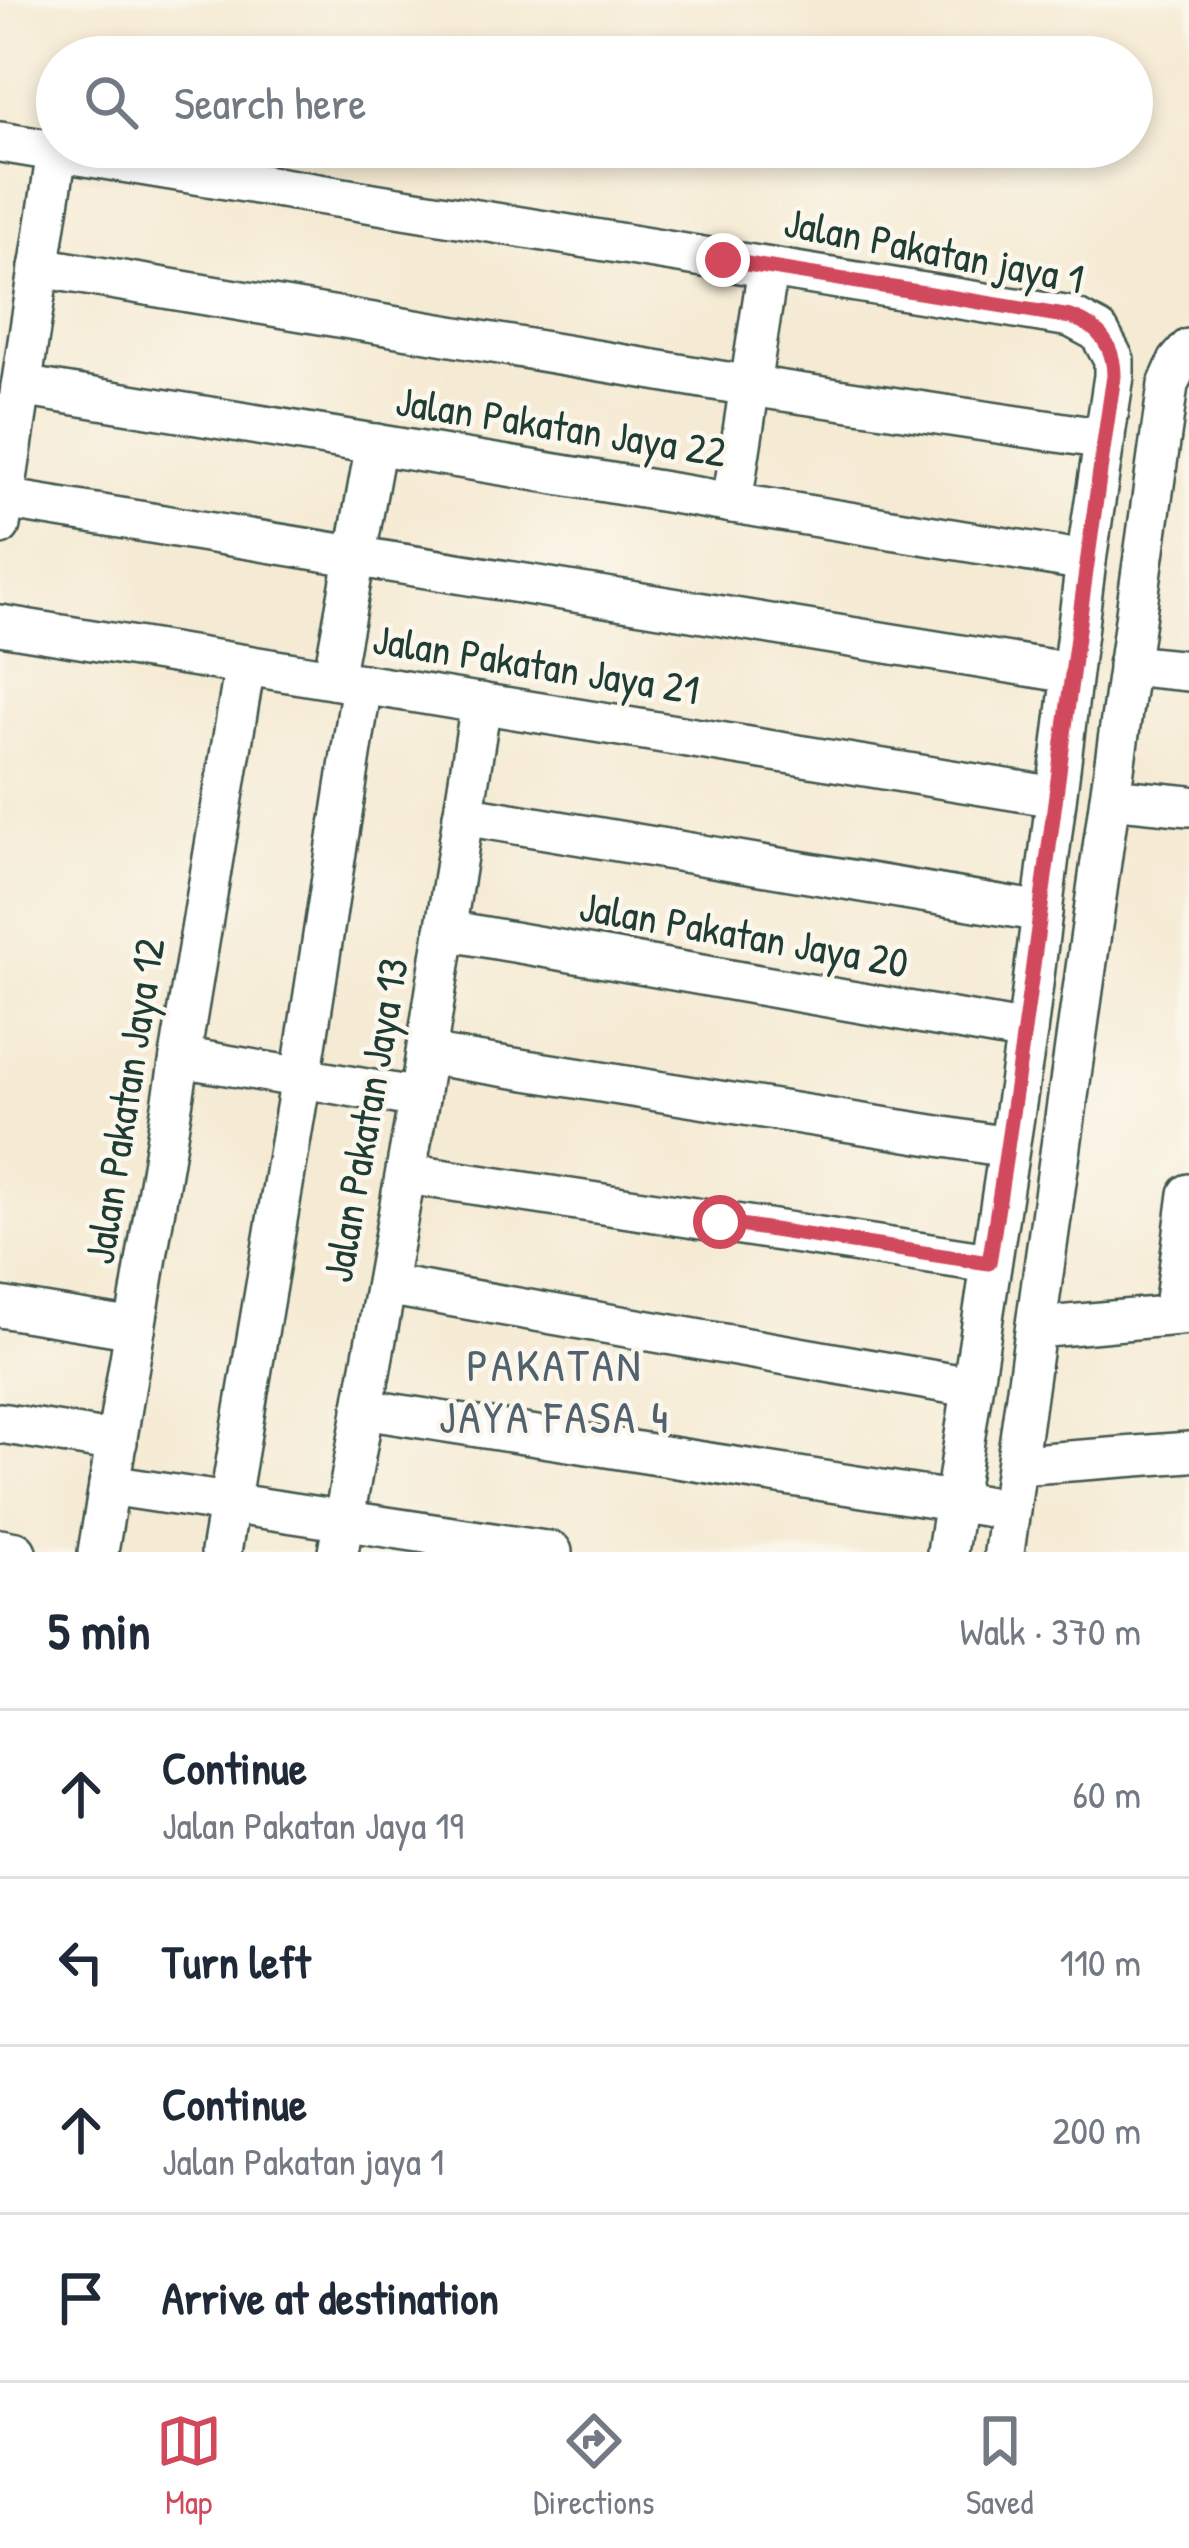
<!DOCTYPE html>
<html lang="en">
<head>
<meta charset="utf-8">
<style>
	body { margin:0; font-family:"Patrick Hand",sans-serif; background:#f6f6f7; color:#1f2937 }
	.stop { position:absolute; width:36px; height:36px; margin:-27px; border:9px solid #d1495b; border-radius:50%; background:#fff }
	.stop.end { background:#d1495b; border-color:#fff; box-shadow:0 3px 12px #0008 }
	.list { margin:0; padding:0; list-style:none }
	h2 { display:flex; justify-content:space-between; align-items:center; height:156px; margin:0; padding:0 48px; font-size:51px }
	h2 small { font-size:39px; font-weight:400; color:#747a83 }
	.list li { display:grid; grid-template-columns:78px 1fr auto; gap:36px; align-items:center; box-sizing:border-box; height:168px; padding:0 48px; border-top:3px solid #e0e1e3 }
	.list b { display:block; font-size:45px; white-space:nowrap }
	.list p { margin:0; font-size:39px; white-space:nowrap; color:#747a83 }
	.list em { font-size:39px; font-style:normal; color:#747a83 }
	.icon { flex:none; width:66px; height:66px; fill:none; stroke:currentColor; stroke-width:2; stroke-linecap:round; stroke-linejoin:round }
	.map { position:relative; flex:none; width:1189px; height:1552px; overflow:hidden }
	.search { position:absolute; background:#fff; box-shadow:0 6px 18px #0003; left:36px; right:36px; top:36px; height:132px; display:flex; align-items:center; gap:30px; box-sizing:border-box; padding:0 42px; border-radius:66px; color:#747a83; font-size:45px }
	.sheet { height:828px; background:#fff }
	nav { display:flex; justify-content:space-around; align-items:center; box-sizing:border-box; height:168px; border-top:3px solid #e0e1e3; background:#fff; font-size:33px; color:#747a83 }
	nav a { display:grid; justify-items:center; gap:6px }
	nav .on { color:#d1495b }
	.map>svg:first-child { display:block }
</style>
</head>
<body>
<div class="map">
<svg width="1189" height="1552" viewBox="0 0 1189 1552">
	<rect width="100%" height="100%" fill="#fbf7ec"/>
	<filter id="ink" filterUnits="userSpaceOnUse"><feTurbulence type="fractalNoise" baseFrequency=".00833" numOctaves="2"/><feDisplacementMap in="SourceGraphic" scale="24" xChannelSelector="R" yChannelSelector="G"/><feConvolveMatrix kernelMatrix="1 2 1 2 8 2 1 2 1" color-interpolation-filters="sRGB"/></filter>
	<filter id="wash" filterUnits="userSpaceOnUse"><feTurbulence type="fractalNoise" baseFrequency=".004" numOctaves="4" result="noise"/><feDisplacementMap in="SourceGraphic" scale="48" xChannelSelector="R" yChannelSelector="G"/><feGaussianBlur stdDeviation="2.7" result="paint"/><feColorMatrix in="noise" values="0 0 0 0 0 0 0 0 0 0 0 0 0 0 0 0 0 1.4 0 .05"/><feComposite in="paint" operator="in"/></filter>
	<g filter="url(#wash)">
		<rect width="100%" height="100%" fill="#f5ead3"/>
	</g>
	<g filter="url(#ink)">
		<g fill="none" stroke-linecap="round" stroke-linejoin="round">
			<defs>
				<g id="minor">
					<polyline points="0,142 1071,317 1099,332 1114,360 1114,376 1086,561 1027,1032 947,1552"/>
					<polyline points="39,267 750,386 1105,439"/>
					<polyline points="21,386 1086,561"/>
					<polyline points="4,499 1071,673"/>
					<polyline points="732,503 768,268"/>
					<polyline points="0,525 57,152"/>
					<polyline points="0,625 1056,797"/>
					<polyline points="1128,665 1189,671"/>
					<polyline points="333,679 376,444"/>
					<polyline points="1110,798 1189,806"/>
					<polyline points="463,815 1042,912"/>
					<polyline points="445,930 1027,1032"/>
					<polyline points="426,1054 1007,1147"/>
					<polyline points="180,1057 419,1098"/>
					<polyline points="407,1174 989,1263"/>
					<polyline points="386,1285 970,1387"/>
					<polyline points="0,1307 135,1329"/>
					<polyline points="1173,1315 1189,1194"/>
					<polyline points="1036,1328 1189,1314"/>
					<polyline points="363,1409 1010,1510"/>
					<polyline points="0,1423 117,1442"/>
					<polyline points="1017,1465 1189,1452"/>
					<polyline points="109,1485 552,1552"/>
					<polyline points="0,1549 16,1552"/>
					<polyline points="98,1552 245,665"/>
					<polyline points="221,1552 301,1078 362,684"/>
					<polyline points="338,1552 419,1098 481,703"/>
					<polyline points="1004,1552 1168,385 1178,362 1189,349"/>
				</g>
			</defs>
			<use href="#minor" stroke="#3f574c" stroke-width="44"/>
			<use href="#minor" stroke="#fff" stroke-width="39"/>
		</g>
	</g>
	<g fill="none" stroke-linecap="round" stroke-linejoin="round" filter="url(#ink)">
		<path stroke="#d1495b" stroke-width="15" d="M720 1222 989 1263C1037 968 1069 672 1114 376 1114 346 1100 327 1071 317L723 260"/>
	</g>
	<g text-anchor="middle" stroke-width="9" stroke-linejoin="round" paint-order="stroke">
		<g font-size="42" fill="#1f3d34" stroke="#fbf7ec">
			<text transform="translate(934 250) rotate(11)" y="15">Jalan Pakatan jaya 1</text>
			<text transform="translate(561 426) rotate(9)" y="15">Jalan Pakatan Jaya 22</text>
			<text transform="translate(536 664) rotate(9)" y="15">Jalan Pakatan Jaya 21</text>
			<text transform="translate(744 934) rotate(10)" y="15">Jalan Pakatan Jaya 20</text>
			<text transform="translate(124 1101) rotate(-81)" y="15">Jalan Pakatan Jaya 12</text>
			<text transform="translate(365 1120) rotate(-80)" y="15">Jalan Pakatan Jaya 13</text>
		</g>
		<g font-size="45" letter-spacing="3" fill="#51616d" stroke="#fbf7ec">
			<text x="555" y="1381">PAKATAN<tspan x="555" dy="52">JAYA FASA 4</tspan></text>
		</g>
	</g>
</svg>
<div class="stop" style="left:720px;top:1222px"></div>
<div class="stop end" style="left:723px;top:260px"></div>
<div class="search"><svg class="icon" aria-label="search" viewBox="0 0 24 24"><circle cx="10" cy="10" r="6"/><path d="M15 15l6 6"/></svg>Search here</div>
</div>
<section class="sheet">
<h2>5 min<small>Walk · 370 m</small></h2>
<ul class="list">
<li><svg class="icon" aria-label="ahead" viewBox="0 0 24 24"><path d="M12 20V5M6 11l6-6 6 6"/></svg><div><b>Continue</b><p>Jalan Pakatan Jaya 19</p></div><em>60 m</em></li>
<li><svg class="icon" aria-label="left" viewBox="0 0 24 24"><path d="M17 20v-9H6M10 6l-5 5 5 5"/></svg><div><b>Turn left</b></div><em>110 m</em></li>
<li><svg class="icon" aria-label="ahead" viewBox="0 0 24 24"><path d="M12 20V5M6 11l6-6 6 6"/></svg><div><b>Continue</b><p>Jalan Pakatan jaya 1</p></div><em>200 m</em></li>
<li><svg class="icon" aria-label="arrive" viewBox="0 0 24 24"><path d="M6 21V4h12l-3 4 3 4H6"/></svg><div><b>Arrive at destination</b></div></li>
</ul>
</section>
<nav>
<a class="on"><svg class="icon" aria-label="map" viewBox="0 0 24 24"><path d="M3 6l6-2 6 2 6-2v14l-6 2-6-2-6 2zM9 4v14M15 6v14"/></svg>Map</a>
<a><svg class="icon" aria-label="directions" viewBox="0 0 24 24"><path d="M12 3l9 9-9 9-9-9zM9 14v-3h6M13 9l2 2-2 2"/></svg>Directions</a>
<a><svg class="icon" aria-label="saved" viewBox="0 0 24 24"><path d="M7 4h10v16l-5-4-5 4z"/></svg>Saved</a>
</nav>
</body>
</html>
